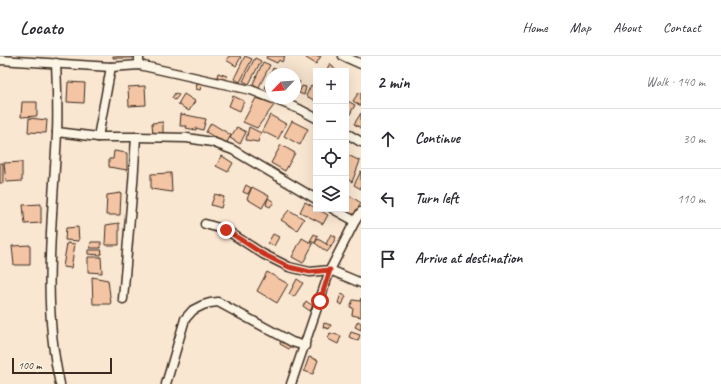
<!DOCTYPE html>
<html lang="en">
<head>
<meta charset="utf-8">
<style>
	body { margin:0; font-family:Caveat,sans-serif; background:#f2f2f3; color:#2b2b33 }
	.controls { position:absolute; right:12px; top:12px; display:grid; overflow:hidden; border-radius:0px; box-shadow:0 4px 16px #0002 }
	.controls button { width:36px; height:36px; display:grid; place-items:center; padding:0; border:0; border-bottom:1px solid #e1e1e2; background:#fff; color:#2b2b33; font:20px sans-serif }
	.compass { position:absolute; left:265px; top:12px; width:36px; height:36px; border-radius:50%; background:#fff; box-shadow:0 4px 16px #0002; rotate:245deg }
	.scale { position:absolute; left:12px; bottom:10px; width:100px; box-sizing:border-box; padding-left:4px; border:2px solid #3b2a1e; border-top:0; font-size:11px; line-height:14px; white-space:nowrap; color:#3b2a1e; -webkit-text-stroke:3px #fcf5e5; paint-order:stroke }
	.stop { position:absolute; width:12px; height:12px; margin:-9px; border:3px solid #c8321e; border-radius:50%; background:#fff }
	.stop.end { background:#c8321e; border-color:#fff; box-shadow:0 1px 4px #0008 }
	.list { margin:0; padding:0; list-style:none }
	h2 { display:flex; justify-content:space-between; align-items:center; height:52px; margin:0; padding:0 16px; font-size:17px }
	h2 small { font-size:13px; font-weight:400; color:#7c7c81 }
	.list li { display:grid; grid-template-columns:26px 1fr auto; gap:12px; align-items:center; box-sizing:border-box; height:60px; padding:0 16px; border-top:1px solid #e1e1e2 }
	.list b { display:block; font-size:15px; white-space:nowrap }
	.list em { font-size:13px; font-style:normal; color:#7c7c81 }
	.icon { flex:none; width:22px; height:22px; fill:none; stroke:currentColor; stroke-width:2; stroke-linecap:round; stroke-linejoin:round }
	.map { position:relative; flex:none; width:361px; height:328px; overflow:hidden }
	header { display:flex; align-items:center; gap:24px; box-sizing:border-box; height:56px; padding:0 20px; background:#fff; border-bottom:1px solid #e1e1e2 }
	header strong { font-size:19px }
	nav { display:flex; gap:22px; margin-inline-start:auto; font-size:14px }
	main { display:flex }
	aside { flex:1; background:#fff }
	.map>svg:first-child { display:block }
</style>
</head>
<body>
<header>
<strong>Locato</strong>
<nav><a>Home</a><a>Map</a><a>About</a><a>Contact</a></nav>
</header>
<main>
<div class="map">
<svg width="361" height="328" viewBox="0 0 361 328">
	<rect width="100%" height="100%" fill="#fae7d2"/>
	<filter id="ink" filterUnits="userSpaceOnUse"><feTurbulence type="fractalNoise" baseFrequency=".025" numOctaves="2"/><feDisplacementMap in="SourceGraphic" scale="8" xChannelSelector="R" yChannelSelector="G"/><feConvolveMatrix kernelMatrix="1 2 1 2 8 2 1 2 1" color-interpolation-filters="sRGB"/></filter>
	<g filter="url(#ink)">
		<g fill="#f4c5a4" stroke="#3b2a1e">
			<polygon points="113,0 132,0 133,2 113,2"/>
			<polygon points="229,0 239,0 241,1 236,10 226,4"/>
			<polygon points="245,0 252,3 240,26 234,23"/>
			<polygon points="267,0 285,0 282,6 279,4 277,7 266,2"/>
			<polygon points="307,0 321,0 316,8 306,2"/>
			<polygon points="255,2 261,5 249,28 243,25"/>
			<polygon points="263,6 270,9 259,31 253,28"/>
			<polygon points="330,7 336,15 326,15"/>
			<polygon points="273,12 282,16 281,18 271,18 271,34 265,32"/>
			<polygon points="218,17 227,20 226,24 217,21"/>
			<polygon points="296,24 300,26 295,37 295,26"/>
			<polygon points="68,26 85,27 84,47 67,46"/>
			<polygon points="197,27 202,28 200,34 196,33"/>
			<polygon points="311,29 316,32 316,45 306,40"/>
			<polygon points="145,30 146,49 129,50 128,31"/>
			<polygon points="302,30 306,31 304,39 299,37"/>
			<polygon points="359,36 361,38 361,50 353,45"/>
			<polygon points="175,37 179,39 175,44 172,42"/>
			<polygon points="184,38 195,45 189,55 178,48"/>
			<polygon points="233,40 244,45 240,55 229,50"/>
			<polygon points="256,42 275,48 257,72 243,66"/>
			<polygon points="346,44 355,49 349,60 346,59"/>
			<polygon points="22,46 37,46 37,60 21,61"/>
			<polygon points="361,57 361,72 354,68"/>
			<polygon points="181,58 206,63 203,74 196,72 196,74 186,72 187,70 180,70"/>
			<polygon points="270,59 286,68 278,83 262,75"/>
			<polygon points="29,62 47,64 46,77 28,76"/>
			<polygon points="292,65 308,73 300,89 284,80"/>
			<polygon points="163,66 163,79 153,79 152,67"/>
			<polygon points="211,67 231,79 226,88 206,76"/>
			<polygon points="237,71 246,76 240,88 230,82"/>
			<polygon points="249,71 261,77 258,86 246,84"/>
			<polygon points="281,89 295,97 285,115 271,107"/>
			<polygon points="114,95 127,97 127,114 109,111 109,103 113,103"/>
			<polygon points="346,98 360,105 352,126 346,122"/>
			<polygon points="222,100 233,107 228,116 216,110"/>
			<polygon points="22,106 22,125 6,126 4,107"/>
			<rect x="0" y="107" width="3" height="20"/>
			<polygon points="361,115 361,133 354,129"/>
			<polygon points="171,117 172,136 151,133 151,118"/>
			<polygon points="246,129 251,132 248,138 243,136"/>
			<polygon points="252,131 269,140 262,152 247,143"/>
			<polygon points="121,137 120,159 106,159 107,139"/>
			<polygon points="346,137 361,147 354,160 341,153 346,153"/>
			<polygon points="215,138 224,141 221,152 211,149"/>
			<polygon points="268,142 274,146 270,151 266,149"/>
			<polygon points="305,146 328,159 323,168 300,156"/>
			<polygon points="41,148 41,167 25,168 23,149"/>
			<polygon points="289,154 304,163 297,174 281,164"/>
			<polygon points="119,167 119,189 105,189 106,169"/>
			<polygon points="78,171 79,185 65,184 66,172"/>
			<polygon points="273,178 279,181 274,190 268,187"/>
			<polygon points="314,178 318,180 315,187 310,185"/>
			<polygon points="331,178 336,181 331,191 326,188"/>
			<polygon points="302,182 313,188 303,207 292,201"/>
			<polygon points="318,183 331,191 327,196 315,187"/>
			<polygon points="91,186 101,186 101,192 90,192"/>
			<polygon points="67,187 75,188 71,212 63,211"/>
			<polygon points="30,189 30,209 14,209 12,190"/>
			<polygon points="88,194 102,194 101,199 88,198"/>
			<polygon points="88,201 101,201 102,217 88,216"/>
			<polygon points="267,216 288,228 277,247 257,235"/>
			<polygon points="92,221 108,224 111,248 93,248"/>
			<polygon points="297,223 303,227 294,241 289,238"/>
			<polygon points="341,238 346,240 342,249 338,247"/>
			<polygon points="361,242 361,261 352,259 353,252 350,251 353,244 360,245"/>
			<polygon points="306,245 313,250 310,255 303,250"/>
			<polygon points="358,265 361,267 361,274 355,271"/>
			<polygon points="324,267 331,269 329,273 323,271"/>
			<polygon points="351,276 360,279 358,285 349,281"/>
			<polygon points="330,277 341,280 338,288 328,283"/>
			<polygon points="281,282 292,287 289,293 280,288"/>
			<polygon points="309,301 318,304 313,318 304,315"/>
		</g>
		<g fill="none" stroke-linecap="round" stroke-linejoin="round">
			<defs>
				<g id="minor">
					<polyline points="343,0 361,8"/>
					<polyline points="0,4 111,11 139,9 251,34 299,53 316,62"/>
					<path d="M56 7C57 30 58 54 57 77 53 160 41 246 60 328"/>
					<polyline points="139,9 139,0"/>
					<polyline points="57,76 98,81 136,81 133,127 123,243"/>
					<polyline points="346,77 361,86"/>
					<polyline points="98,81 111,11"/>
					<polyline points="136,81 187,82 212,86 233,94 316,143"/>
					<polyline points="333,153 355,165"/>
					<polyline points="205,168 226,174 263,198 289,211 310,216 330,214 361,227"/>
					<polyline points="166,328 185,263 193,254 203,249 210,247 218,246 292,286 305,290"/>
					<polyline points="291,328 330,214 355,165 361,156"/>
				</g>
			</defs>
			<use href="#minor" stroke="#3b2a1e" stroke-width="11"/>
			<use href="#minor" stroke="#fcf5e5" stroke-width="8"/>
		</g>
	</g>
	<g fill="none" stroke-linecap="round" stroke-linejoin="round" filter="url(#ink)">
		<polyline stroke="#c8321e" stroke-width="5" points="226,174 263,198 289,211 310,216 330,214 320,245"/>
	</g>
</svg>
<div class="controls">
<button>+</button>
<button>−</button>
<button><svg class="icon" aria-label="locate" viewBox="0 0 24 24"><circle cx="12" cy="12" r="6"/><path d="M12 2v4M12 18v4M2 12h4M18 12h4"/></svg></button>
<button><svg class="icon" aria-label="layers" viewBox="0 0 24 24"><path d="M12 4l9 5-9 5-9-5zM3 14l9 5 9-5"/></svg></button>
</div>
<svg class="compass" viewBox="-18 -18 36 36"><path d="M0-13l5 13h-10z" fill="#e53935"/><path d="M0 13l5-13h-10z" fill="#7c7c81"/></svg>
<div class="scale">100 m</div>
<div class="stop" style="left:320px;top:245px"></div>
<div class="stop end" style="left:226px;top:174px"></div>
</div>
<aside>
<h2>2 min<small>Walk · 140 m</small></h2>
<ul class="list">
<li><svg class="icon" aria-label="ahead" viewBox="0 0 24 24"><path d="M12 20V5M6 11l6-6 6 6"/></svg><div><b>Continue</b></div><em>30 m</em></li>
<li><svg class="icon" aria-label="left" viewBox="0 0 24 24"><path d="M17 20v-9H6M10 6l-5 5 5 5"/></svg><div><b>Turn left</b></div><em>110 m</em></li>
<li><svg class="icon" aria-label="arrive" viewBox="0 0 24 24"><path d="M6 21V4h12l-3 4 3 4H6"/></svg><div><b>Arrive at destination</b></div></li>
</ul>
</aside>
</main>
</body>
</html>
